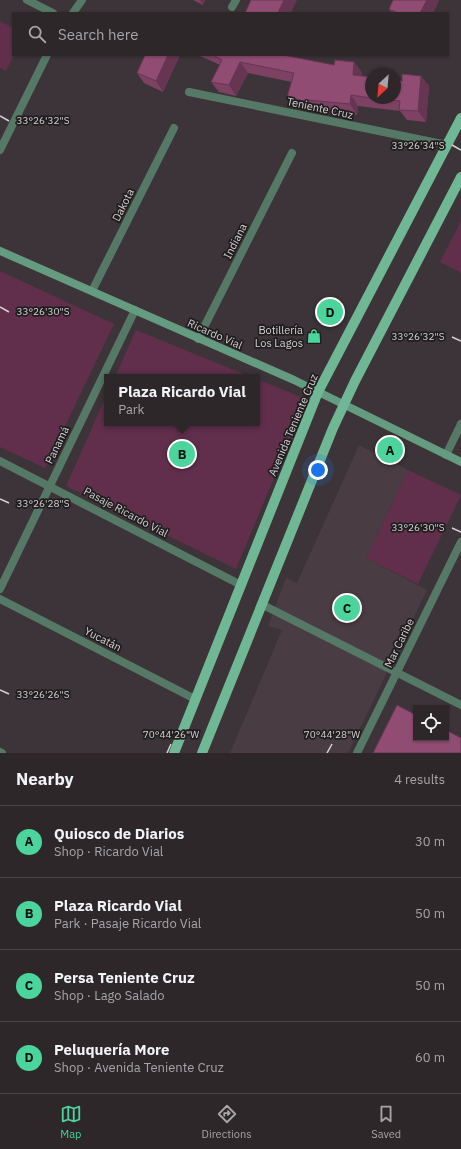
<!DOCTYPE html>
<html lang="en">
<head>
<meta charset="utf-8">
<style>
	body { margin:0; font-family:"IBM Plex Sans",sans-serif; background:#352f32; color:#f1f3f6 }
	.controls { position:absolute; right:12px; bottom:12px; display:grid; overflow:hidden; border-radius:0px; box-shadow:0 1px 3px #0004 }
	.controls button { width:36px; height:36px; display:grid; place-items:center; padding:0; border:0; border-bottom:1px solid #484447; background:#2d272a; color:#f1f3f6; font:20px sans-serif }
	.compass { position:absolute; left:365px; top:68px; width:36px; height:36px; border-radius:50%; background:#2d272a; box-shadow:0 1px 3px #0004; rotate:206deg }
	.you { position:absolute; left:318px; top:470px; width:14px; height:14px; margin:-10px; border:3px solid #fff; border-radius:50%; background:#1a73e8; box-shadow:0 0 0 6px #1a73e833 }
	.badge { display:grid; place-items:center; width:26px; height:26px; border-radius:50%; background:#4bd49b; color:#111; font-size:13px; font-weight:700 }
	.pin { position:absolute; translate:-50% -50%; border:2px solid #fff; box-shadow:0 1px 4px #0006 }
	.popup { position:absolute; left:104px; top:374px; width:156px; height:52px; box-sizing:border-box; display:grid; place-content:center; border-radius:0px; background:#2d272a; filter:drop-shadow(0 1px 3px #0005); font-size:13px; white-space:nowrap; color:#a7a5a8 }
	.popup b { font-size:15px; color:#f1f3f6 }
	.popup::after { content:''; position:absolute; left:50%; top:100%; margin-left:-8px; border:8px solid transparent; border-top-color:#2d272a }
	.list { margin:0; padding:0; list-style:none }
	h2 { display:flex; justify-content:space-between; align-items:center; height:52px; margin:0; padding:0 16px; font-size:17px }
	h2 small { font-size:13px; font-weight:400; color:#a7a5a8 }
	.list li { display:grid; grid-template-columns:26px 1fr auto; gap:12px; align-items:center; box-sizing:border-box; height:72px; padding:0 16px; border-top:1px solid #484447 }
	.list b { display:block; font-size:15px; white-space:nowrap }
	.list p { margin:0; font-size:13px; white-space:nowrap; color:#a7a5a8 }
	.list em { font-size:13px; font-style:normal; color:#a7a5a8 }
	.icon { flex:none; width:22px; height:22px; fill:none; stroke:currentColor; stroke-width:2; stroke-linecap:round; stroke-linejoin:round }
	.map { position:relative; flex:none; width:461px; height:753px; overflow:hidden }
	.search { position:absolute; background:#2d272a; box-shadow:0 1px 3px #0004; left:12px; right:12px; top:12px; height:44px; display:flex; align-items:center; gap:10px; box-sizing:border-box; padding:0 14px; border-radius:0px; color:#a7a5a8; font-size:15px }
	.sheet { height:340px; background:#2d272a }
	nav { display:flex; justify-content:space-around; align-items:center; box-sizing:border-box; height:56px; border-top:1px solid #484447; background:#2d272a; font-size:11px; color:#a7a5a8 }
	nav a { display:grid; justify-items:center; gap:2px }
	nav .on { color:#4bd49b }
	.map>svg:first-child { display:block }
</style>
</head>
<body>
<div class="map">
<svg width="461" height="753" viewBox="0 0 461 753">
	<rect width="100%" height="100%" fill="#3c3438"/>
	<polygon fill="#4a3c43" points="359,445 408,470 366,558 427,590 348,753 230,753 282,630 268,626 286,578 297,583"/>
	<g fill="#612f4c">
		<polygon points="0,21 13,28 14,55 6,71 0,68"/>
		<polygon points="461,221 461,273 440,262"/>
		<polygon points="0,271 114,324 45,468 0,447"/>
		<polygon points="136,330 251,377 115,377"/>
		<polygon points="257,379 303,398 297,423 236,569 66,486 107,394 107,423 257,423"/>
		<polygon points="408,470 461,495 418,584 366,558"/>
	</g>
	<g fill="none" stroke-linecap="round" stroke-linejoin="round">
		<polyline stroke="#567867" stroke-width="8" points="232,7 236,0"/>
		<g stroke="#567867" stroke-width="8">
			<polyline points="27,0 53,13"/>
			<polyline points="73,13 82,0"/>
			<polyline points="189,92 447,145"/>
			<polyline points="0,150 47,55"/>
			<polyline points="92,291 174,128"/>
			<polyline points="198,339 292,153"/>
			<polyline points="446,455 461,424"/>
			<polyline points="0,461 241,585"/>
			<polyline points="0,589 135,310"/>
			<polyline points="0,599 195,699"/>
			<polyline points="263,605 461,705"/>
			<polyline points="0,752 2,753"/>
			<polyline points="357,753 461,542"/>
		</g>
		<polyline stroke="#659c81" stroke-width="8" points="0,251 294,380 461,462"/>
		<g stroke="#70b895" stroke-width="10">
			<polyline points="174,753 318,392 461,118"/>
			<polyline points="202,753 333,428 355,381 461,177"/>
		</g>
	</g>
	<g fill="#7d4164">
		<polygon points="193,0 205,0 203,5"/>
		<polygon points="439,0 433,13 392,13 389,9"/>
		<polygon points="145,55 180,55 163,92 144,83 137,73"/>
		<polygon points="198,55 283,55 334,65 354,62 362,73 361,76 402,81 421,76 429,86 426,122 407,120 400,111 358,106 357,115 316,111 315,112 295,108 287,97 292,82 248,73 236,96 219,92 211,82 220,65"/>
	</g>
	<g fill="#663551">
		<polygon points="200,0 205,0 203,5"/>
		<polygon points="284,0 297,0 291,13 278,13"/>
		<polygon points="427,0 439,0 433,13 420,13"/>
		<polygon points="168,55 180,55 163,92 156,81"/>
		<polygon points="240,62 248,73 236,96 229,85"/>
		<polygon points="354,62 362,73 360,86 353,75"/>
		<polygon points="421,76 429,86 426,122 418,111"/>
		<polygon points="351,95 358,106 357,115 350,104"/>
		<polygon points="308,100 316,111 315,112 308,102"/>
	</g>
	<g fill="#914c74" stroke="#663551">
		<polygon points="251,0 284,0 278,13 245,13"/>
		<polygon points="393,0 427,0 420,13 398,13 389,9"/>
		<polygon points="145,55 168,55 156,81 137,73"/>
		<polygon points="213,55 283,55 334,65 335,60 354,62 353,75 371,77 371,98 351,95 350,104 308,100 308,102 287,97 294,73 240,62 229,85 211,82 222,60"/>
		<polygon points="402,74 421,76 418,111 399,110 400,101 373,98 395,98 395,80 402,81"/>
		<polygon points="397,705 416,715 416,738 446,738 446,730 461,738 461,753 373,753"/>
	</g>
	<path fill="none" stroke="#d6d2d4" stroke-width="1.5" d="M0 116 9 121M452 145 461 150M0 307 9 312M452 337 461 341M0 499 9 503M452 528 461 532M0 690 9 694M167 753 171 744M327 753 332 744"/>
	<defs>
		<symbol id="shop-bare" viewBox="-9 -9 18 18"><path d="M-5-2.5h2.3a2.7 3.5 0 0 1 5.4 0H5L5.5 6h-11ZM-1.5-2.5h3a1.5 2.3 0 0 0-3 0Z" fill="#4bd49b" stroke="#201d1f" stroke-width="2.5" paint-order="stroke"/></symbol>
	</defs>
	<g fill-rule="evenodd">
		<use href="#shop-bare" x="304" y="326" width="20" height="20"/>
	</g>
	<g text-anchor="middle" stroke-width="3.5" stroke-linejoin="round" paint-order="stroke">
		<g font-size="11" fill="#d6d2d4" stroke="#201d1f">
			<text transform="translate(320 108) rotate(12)" y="4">Teniente Cruz</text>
			<text transform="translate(123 205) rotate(-63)" y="4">Dakota</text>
			<text transform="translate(235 241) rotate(-63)" y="4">Indiana</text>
			<text transform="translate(215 334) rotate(24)" y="4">Ricardo Vial</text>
			<text transform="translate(293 425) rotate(-67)" y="4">Avenida Teniente Cruz</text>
			<text transform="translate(57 445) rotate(-64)" y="4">Panamá</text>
			<text transform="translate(126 512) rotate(28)" y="4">Pasaje Ricardo Vial</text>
			<text transform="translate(103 639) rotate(27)" y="4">Yucatán</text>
			<text transform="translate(399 643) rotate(-64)" y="4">Mar Caribe</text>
		</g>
		<g font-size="11" fill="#d6d2d4" stroke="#201d1f" text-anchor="end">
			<text x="303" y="334">Botillería<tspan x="303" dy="13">Los Lagos</tspan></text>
		</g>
	</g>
	<g font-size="10" text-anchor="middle" fill="#d6d2d4" stroke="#201d1f" stroke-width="3.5" stroke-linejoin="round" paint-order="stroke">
		<text x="43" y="124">33°26'32"S</text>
		<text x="418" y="149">33°26'34"S</text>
		<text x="43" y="315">33°26'30"S</text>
		<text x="418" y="340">33°26'32"S</text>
		<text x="43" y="507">33°26'28"S</text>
		<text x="418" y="531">33°26'30"S</text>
		<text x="43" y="698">33°26'26"S</text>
		<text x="171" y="738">70°44'26"W</text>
		<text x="332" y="738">70°44'28"W</text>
	</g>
</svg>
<div class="controls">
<button><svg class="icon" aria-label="locate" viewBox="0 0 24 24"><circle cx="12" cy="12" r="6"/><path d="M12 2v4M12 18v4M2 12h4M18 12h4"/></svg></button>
</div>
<svg class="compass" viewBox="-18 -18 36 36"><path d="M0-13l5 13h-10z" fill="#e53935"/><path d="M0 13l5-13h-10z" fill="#a7a5a8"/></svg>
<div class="you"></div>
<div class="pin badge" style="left:390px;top:450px">A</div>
<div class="pin badge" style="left:182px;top:454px">B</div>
<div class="popup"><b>Plaza Ricardo Vial</b>Park</div>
<div class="pin badge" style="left:347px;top:608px">C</div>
<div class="pin badge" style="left:330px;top:312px">D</div>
<div class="search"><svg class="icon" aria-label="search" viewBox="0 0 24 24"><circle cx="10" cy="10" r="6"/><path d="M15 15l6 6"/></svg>Search here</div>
</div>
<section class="sheet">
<h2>Nearby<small>4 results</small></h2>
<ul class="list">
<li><span class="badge">A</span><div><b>Quiosco de Diarios</b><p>Shop · Ricardo Vial</p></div><em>30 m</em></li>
<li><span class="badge">B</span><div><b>Plaza Ricardo Vial</b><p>Park · Pasaje Ricardo Vial</p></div><em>50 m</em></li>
<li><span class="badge">C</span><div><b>Persa Teniente Cruz</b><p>Shop · Lago Salado</p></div><em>50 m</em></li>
<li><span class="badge">D</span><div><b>Peluquería More</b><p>Shop · Avenida Teniente Cruz</p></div><em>60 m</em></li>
</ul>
</section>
<nav>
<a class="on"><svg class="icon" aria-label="map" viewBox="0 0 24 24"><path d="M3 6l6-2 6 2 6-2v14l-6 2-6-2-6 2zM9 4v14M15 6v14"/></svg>Map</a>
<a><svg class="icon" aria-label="directions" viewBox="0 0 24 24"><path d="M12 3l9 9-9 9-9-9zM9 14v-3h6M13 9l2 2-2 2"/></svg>Directions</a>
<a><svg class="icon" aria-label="saved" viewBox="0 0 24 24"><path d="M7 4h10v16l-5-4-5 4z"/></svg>Saved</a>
</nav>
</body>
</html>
